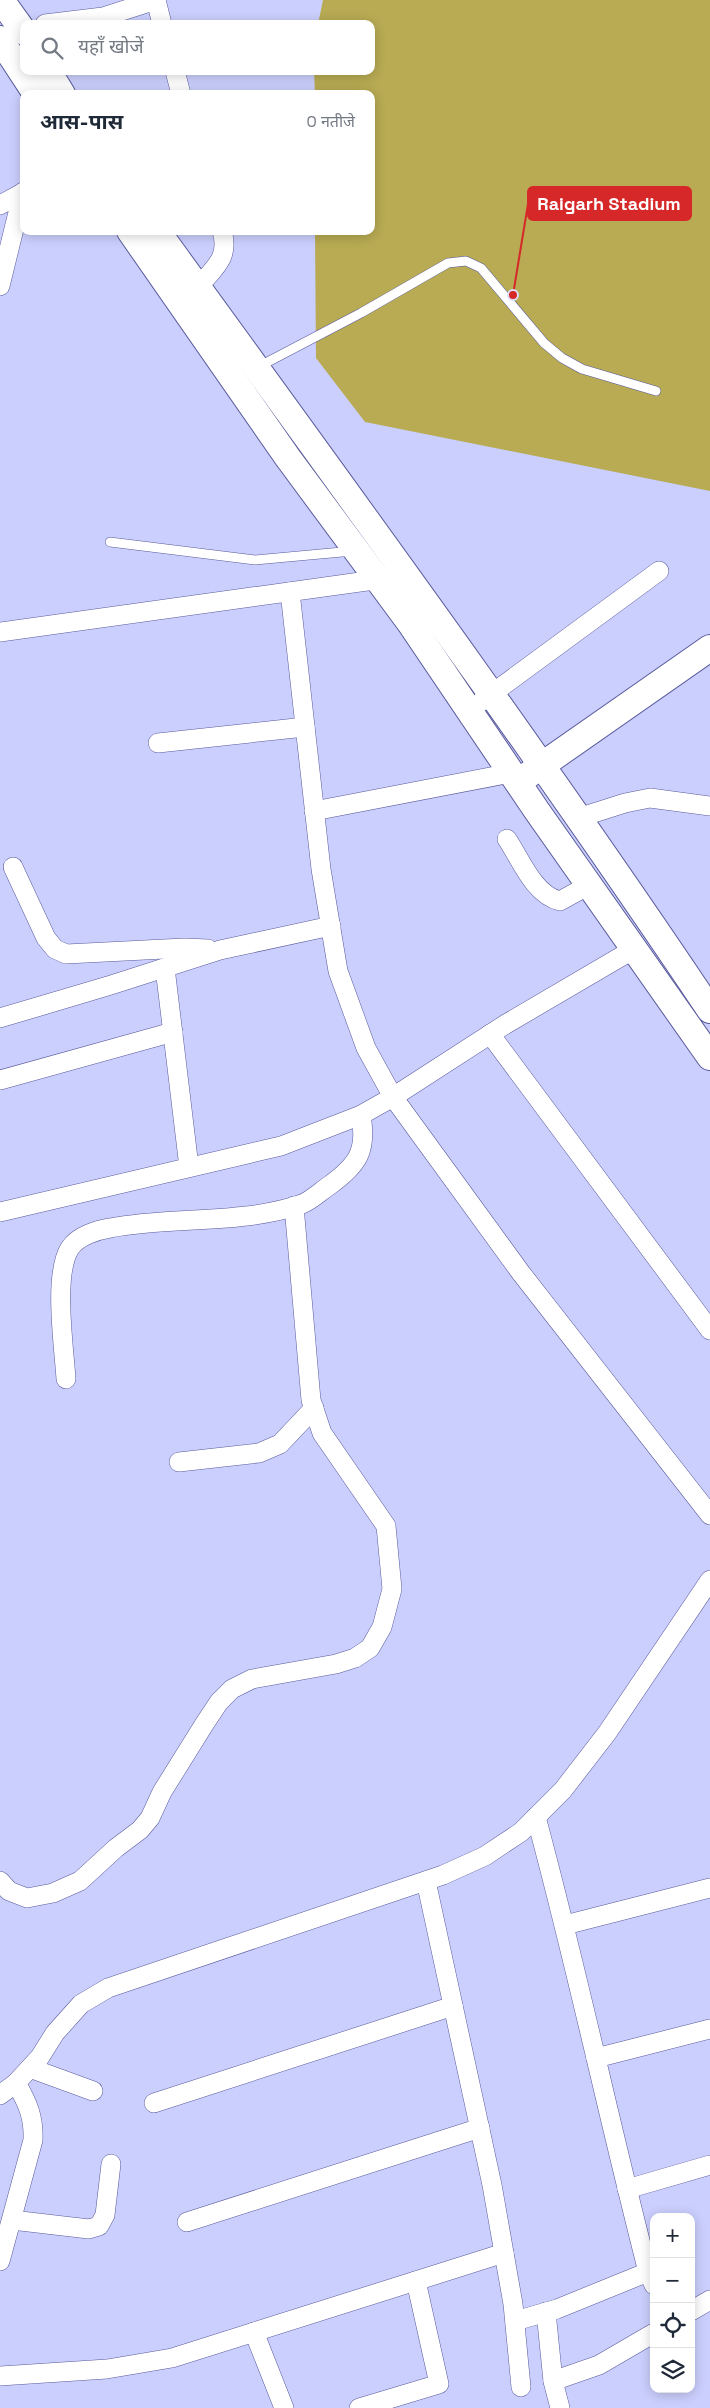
<!DOCTYPE html>
<html lang="hi">
<head>
<meta charset="utf-8">
<style>
	body { margin:0; font-family:"Space Grotesk","Noto Sans Devanagari",sans-serif; background:#f2f2f3; color:#1f2937 }
	.controls { position:absolute; right:15px; bottom:15px; display:grid; overflow:hidden; border-radius:10px; box-shadow:0 2px 12px #0003 }
	.controls button { width:45px; height:45px; display:grid; place-items:center; padding:0; border:0; border-bottom:1px solid #e0e1e3; background:#fff; color:#1f2937; font:25px sans-serif }
	.list { margin:0; padding:0; list-style:none }
	h2 { display:flex; justify-content:space-between; align-items:center; height:65px; margin:0; padding:0 20px; font-size:21px }
	h2 small { font-size:16px; font-weight:400; color:#747a83 }
	.icon { flex:none; width:28px; height:28px; fill:none; stroke:currentColor; stroke-width:2; stroke-linecap:round; stroke-linejoin:round }
	.map { position:relative; flex:none; width:710px; height:2408px; overflow:hidden }
	.search { position:absolute; background:#fff; box-shadow:0 2px 12px #0003; left:20px; top:20px; width:355px; height:55px; display:flex; align-items:center; gap:12px; box-sizing:border-box; padding:0 18px; border-radius:10px; color:#747a83; font-size:19px }
	.panel { position:absolute; background:#fff; box-shadow:0 2px 12px #0003; left:20px; top:90px; width:355px; height:145px; border-radius:10px }
	.map>svg:first-child { display:block }
</style>
</head>
<body>
<div class="map">
<svg width="710" height="2408" viewBox="0 0 710 2408">
	<rect width="100%" height="100%" fill="#cbcffd"/>
	<polygon fill="#b8ab53" points="323,0 710,0 710,491 365,422 316,358 315,231 371,231 371,94 315,94 314,71 371,71 371,24 318,24"/>
	<g fill="none" stroke-linecap="round" stroke-linejoin="round">
		<defs>
			<g id="lane">
				<polyline points="258,367 361,313 448,263 466,261 481,268 544,343 562,358 582,369 656,391"/>
				<polyline points="110,542 255,560 353,551"/>
			</g>
			<g id="street">
				<polyline points="156,0 162,24"/>
				<polyline points="45,24 103,17 156,0"/>
				<polyline points="175,71 181,94"/>
				<polyline points="0,205 24,192"/>
				<polyline points="0,286 23,192"/>
				<path d="M198 287C214 268 230 258 222 231"/>
				<polyline points="290,592 321,869 338,971 366,1048 393,1097 521,1273 710,1515"/>
				<polyline points="0,632 389,578"/>
				<polyline points="482,701 659,571"/>
				<polyline points="158,743 305,727"/>
				<polyline points="314,811 511,773"/>
				<polyline points="578,818 625,803 650,798 710,806"/>
				<path d="M507 839C521 860 534 895 560 901L589 885"/>
				<polyline points="13,867 46,938 55,949 66,954 184,948 208,949"/>
				<polyline points="165,968 189,1167"/>
				<polyline points="0,1018 111,985 220,950 331,926"/>
				<polyline points="490,1034 710,1330"/>
				<polyline points="0,1080 173,1032"/>
				<polyline points="0,1212 281,1146 361,1115 393,1097 506,1024 634,949"/>
				<path d="M66 1379C64 1347 53 1274 70 1248 78 1236 97 1230 110 1228 173 1216 241 1225 302 1204 312 1200 321 1191 330 1185 359 1164 367 1150 361 1115"/>
				<polyline points="179,1462 259,1453 280,1444 314,1408"/>
				<path d="M536 1817C577 1968 609 2121 648 2272L654 2285"/>
				<polyline points="0,1881 9,1891 27,1898 53,1893 80,1881 116,1848 140,1830 150,1818 162,1792 205,1723 219,1702 232,1689 252,1679 336,1664 355,1658 370,1648 382,1627 392,1589 386,1526 322,1433 311,1400 294,1206"/>
				<polyline points="426,1881 492,2185 513,2304 521,2387"/>
				<polyline points="565,1925 710,1888"/>
				<polyline points="596,2058 710,2029"/>
				<polyline points="30,2068 93,2091"/>
				<polyline points="0,2095 16,2083 40,2057 55,2033 81,2004 108,1988 443,1875 485,1856 521,1832 563,1790 607,1733 710,1580"/>
				<polyline points="154,2103 453,2006"/>
				<polyline points="627,2189 710,2165"/>
				<polyline points="12,2220 89,2229 99,2226 105,2215 111,2164"/>
				<polyline points="187,2222 480,2128"/>
				<path d="M0 2261 33 2140C34 2118 28 2103 16 2083"/>
				<polyline points="691,2311 710,2300"/>
				<polyline points="546,2312 553,2381 560,2408"/>
				<polyline points="515,2321 557,2309 648,2272"/>
				<polyline points="254,2332 284,2408"/>
				<polyline points="0,2376 107,2369 172,2358 504,2253"/>
				<polyline points="553,2381 599,2365 654,2333"/>
				<polyline points="359,2408 439,2384 416,2281"/>
			</g>
			<g id="secondary">
				<polyline points="1,0 24,32"/>
				<polyline points="0,39 36,94"/>
				<polyline points="48,71 62,94"/>
				<polyline points="130,231 288,458 410,623 537,811 710,1057"/>
				<path d="M157 231C344 489 533 746 710 1010"/>
				<polyline points="528,775 710,648"/>
			</g>
		</defs>
		<use href="#lane" stroke="#595a9c" stroke-width="10"/>
		<use href="#street" stroke="#595a9c" stroke-width="20"/>
		<use href="#secondary" stroke="#595a9c" stroke-width="28"/>
		<use href="#lane" stroke="#fff" stroke-width="9"/>
		<use href="#street" stroke="#fff" stroke-width="19"/>
		<use href="#secondary" stroke="#fff" stroke-width="26"/>
	</g>
	<path fill="none" stroke="#d62828" stroke-width="2" d="M513 295L528 204"/>
	<circle fill="#d62828" stroke="#dbdefc" stroke-width="2" cx="513" cy="295" r="5"/>
	<rect fill="#d62828" stroke="#d62828" stroke-width="2" x="528" y="187" width="163" height="33" rx="5"/>
	<g font-size="18" text-anchor="middle" font-weight="bold" fill="#fff">
		<text x="609" y="210">Raigarh Stadium</text>
	</g>
</svg>
<div class="controls">
<button>+</button>
<button>−</button>
<button><svg class="icon" aria-label="locate" viewBox="0 0 24 24"><circle cx="12" cy="12" r="6"/><path d="M12 2v4M12 18v4M2 12h4M18 12h4"/></svg></button>
<button><svg class="icon" aria-label="layers" viewBox="0 0 24 24"><path d="M12 4l9 5-9 5-9-5zM3 14l9 5 9-5"/></svg></button>
</div>
<div class="search"><svg class="icon" aria-label="search" viewBox="0 0 24 24"><circle cx="10" cy="10" r="6"/><path d="M15 15l6 6"/></svg>यहाँ खोजें</div>
<section class="panel">
<h2>आस-पास<small>0 नतीजे</small></h2>
<ul class="list">
</ul>
</section>
</div>
</body>
</html>
